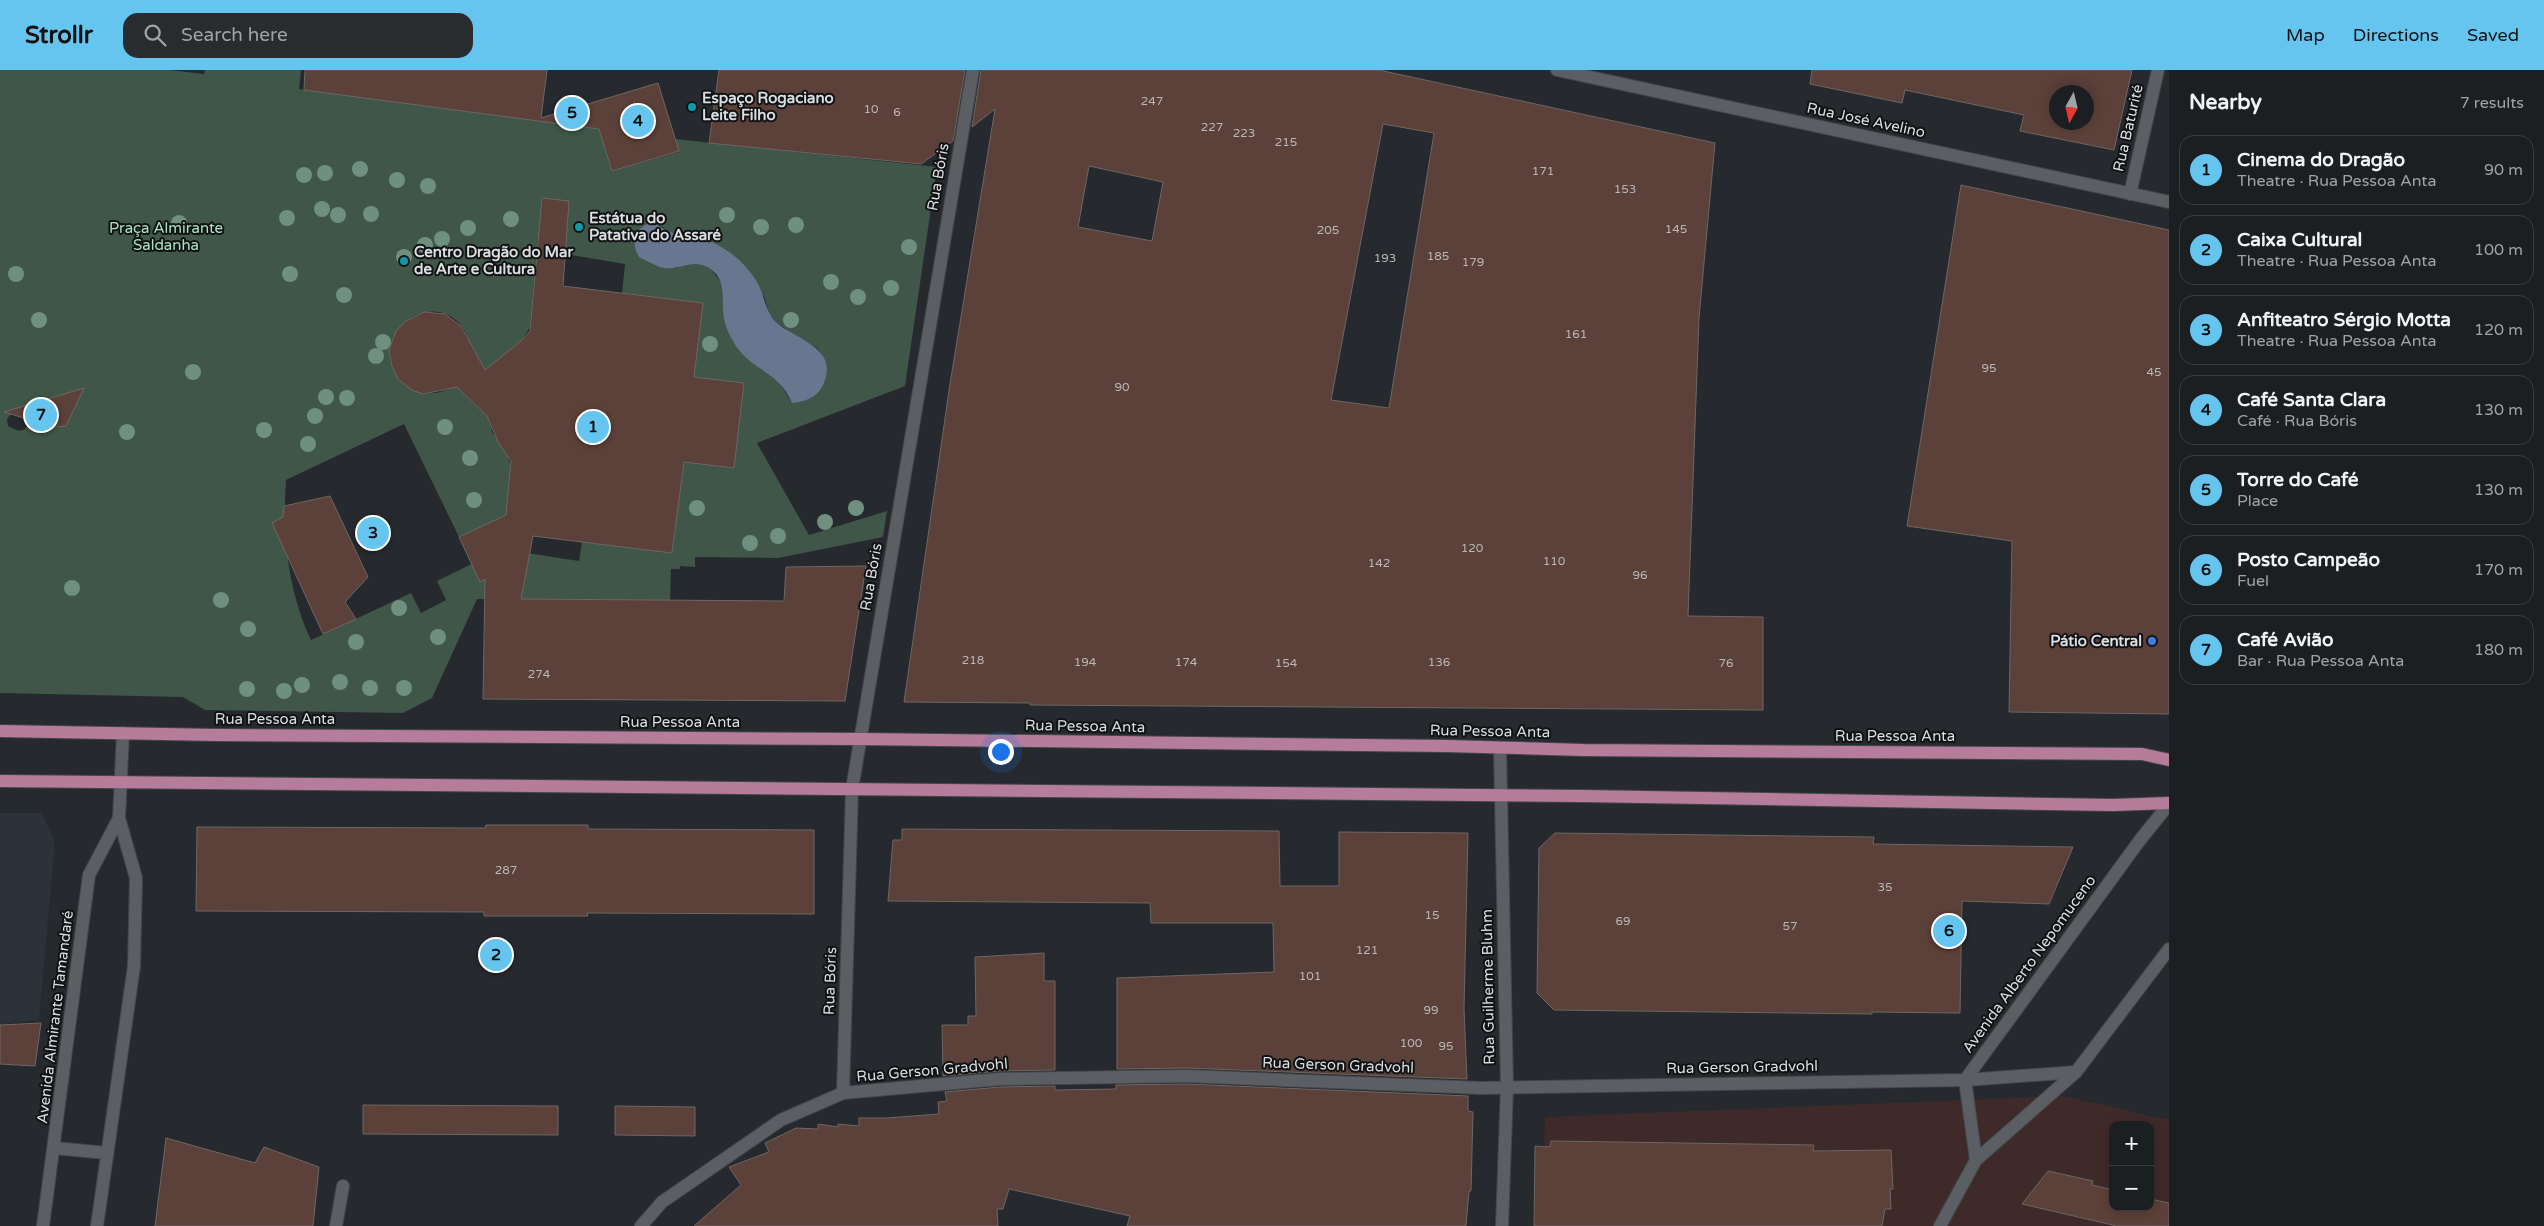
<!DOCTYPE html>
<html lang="en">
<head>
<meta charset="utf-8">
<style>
	body { margin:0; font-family:"Varela Round",sans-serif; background:#292c2f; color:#f1f3f6 }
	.controls { position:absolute; right:15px; bottom:15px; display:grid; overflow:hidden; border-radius:10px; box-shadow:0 2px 12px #0003 }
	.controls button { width:45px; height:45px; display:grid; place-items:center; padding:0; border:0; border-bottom:1px solid #3a3d40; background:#1c1f22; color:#f1f3f6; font:25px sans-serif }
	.compass { position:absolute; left:2049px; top:15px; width:45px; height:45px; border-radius:50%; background:#1c1f22; box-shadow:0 2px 12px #0003; rotate:188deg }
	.you { position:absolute; left:1000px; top:681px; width:18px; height:18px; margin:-12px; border:4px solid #fff; border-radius:50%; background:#1a73e8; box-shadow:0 0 0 8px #1a73e833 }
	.badge { display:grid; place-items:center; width:32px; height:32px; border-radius:50%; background:#65c5ef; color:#111; font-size:16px; font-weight:700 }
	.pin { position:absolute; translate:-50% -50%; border:2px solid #fff; box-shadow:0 1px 5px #0006 }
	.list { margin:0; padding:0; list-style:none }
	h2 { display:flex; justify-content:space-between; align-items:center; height:65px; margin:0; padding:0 20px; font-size:21px }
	h2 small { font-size:16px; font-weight:400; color:#a0a2a5 }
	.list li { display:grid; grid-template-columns:32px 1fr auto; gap:15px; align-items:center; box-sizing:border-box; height:70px; margin:0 10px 10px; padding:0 10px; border:1px solid #3a3d40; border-radius:15px }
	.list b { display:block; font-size:19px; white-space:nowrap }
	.list p { margin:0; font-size:16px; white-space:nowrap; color:#a0a2a5 }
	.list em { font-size:16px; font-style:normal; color:#a0a2a5 }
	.icon { flex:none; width:28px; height:28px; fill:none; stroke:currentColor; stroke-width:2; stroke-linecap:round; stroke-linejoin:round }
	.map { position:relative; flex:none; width:2169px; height:1156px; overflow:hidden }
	header { display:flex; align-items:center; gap:30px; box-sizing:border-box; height:70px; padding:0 25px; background:#65c5ef; color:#111 }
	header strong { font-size:24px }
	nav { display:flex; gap:28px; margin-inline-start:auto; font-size:18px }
	.search { width:350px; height:45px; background:#292c2f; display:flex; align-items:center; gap:12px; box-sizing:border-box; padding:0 18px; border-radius:15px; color:#a0a2a5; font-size:19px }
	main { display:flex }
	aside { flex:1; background:#1c1f22 }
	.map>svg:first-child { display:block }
</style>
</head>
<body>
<header>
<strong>Strollr</strong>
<div class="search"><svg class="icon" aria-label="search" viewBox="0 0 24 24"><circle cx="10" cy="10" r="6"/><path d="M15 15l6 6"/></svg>Search here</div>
<nav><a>Map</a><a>Directions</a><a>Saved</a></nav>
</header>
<main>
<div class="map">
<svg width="2169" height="1156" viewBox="0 0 2169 1156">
	<rect width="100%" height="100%" fill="#26292d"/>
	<polygon fill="#2b323a" points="0,743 42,743 55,772 39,950 0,954"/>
	<path fill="#3e2a29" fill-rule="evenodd" d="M2064 1026 2169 1050V1156H1542L1545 1047ZM2113 1055H2150V1137H2113Z"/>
	<path fill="#3f5648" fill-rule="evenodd" d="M0 0H169L204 4 205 0H301L299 19 599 59 612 101 679 82 675 69 937 97 905 316 757 373 809 465 887 441 883 467 778 488 695 487V497L680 496V499H671L670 531 477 529 432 628 403 643 205 640 183 627 0 623ZM661 156 669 162 698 167 764 226 769 243 775 251 794 265 817 278 822 285 792 333 780 313 771 304 759 298 723 239 722 213 711 199 700 194 688 193 677 198 657 196 640 188ZM538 166 566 170 565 184 625 194 622 223 702 233 694 307 743 313 734 398 684 392 672 483 582 472 579 491 502 479 437 511 446 530 421 543 411 523 311 570C288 521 282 464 286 410L404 354 459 467 506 445 511 397 508 386 492 362 489 348 456 316C442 323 426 327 412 318 354 282 423 212 461 255 467 263 469 271 472 280 476 294 484 308 490 322L530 257ZM62 329 73 342 65 355 53 357 28 353 25 359 19 361 8 356 7 349 14 340Z"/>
	<path fill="#68778f" d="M650 153C659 154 663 160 671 162 679 165 688 165 697 167 721 173 744 190 757 212 764 224 765 239 774 250 793 270 841 276 823 315 817 328 804 332 792 333 778 299 749 301 733 271 727 261 723 250 723 238 722 222 725 208 709 198 692 188 682 200 665 198 656 197 648 191 640 188 630 175 634 158 650 153Z"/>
	<g fill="#5c403a" stroke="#6d6765" fill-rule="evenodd">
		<polygon points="305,0 547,0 541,48 658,13 679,81 612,101 599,59 304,20"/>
		<polygon points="719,0 965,0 953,71 921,94 709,73"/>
		<path d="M981 0H1379L1715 73 1699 248 1688 546 1763 547V640L1030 635V633L904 632 950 314 995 39 972 57ZM1383 54 1434 63 1389 338 1331 330ZM1089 96 1163 112 1152 171 1078 157Z"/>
		<path d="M1812 0H2132L2114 80 2020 61 2024 45 1905 20 1902 33 1810 14ZM2056 22H2086V52H2056Z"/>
		<polygon points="1961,115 2169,160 2169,644 2009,642 2012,471 1907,456"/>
		<polygon points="542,128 569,131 563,216 703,233 694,307 744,313 734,398 684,392 672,483 533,466 521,529 784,531 786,497 866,496 845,631 483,629 485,509 480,512 459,467 506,445 511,391 498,372 487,346 457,317 423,324 412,320 398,309 392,296 389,280 396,261 406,251 424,242 445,244 461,256 485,300 521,271 530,261"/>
		<polygon points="84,318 66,356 53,357 4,342"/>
		<polygon points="330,426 368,507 345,532 356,549 323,564 272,453 283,447 284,436"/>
		<polygon points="486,755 588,755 588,759 814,760 814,844 587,843 588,846 484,846 484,842 196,841 197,757 485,758"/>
		<polygon points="902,759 1279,761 1280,816 1339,816 1339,762 1468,763 1464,939 1467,1009 1186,998 1117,999 1117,908 1274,902 1273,853 1151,853 1150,833 888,831 893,770 902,770"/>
		<polygon points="1555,763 1874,767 1873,774 2073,777 2049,834 1962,831 1960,943 1872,942 1872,944 1554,940 1537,923 1539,778"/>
		<polygon points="1044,883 1044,911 1055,911 1055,1000 1000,1001 943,1006 942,955 968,955 968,946 976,946 975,887"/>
		<polygon points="41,953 35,996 0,994 0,955"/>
		<polygon points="1186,1014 1468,1026 1468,1041 1473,1042 1471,1121 1469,1121 1466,1156 1127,1156 1130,1146 1009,1119 1003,1139 997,1139 998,1156 694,1156 741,1115 729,1097 769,1082 765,1073 796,1058 818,1059 818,1054 838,1057 838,1054 859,1056 859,1048 887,1048 939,1044 938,1032 947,1031 945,1022 1000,1017 1055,1016 1055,1020 1116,1019 1116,1015"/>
		<polygon points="363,1035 558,1036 558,1065 363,1064"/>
		<polygon points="615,1036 695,1037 695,1066 615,1065"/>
		<polygon points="166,1068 255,1093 264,1077 319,1097 313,1156 155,1156"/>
		<polygon points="1551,1071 1814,1075 1813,1081 1891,1080 1893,1119 1890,1119 1891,1139 1885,1139 1882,1156 1534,1156 1535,1076 1550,1077"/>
		<polygon points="2048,1101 2093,1111 2092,1115 2113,1120 2113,1137 2150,1137 2150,1129 2169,1133 2169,1156 2117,1156 2022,1134"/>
	</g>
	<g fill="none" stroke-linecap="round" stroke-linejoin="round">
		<defs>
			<polyline id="lane" points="336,1156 343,1116"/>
			<g id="street">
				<polyline points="1557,0 2169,132"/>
				<polyline points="2130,124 2158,0"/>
				<polyline points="1500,678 1507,1017 1502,1156"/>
				<polyline points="843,1023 852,719 973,0"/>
				<polyline points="54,1078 107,1083"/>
				<polyline points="1976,1090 1965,1010 2140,770 2169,734"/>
				<polyline points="43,1156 89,805 119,748"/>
				<polyline points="97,1156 134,896 136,808 119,748 123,663"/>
				<polyline points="641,1156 662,1132 781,1050 843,1023 1000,1009 1186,1006 1481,1018 1965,1010 2076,1002"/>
				<polyline points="1940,1156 1976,1090 2076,1002 2169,879"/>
			</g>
			<g id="primary">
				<polyline points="0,661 217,665 861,669 1447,676 1583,680 2142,684 2169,690"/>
				<polyline points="0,711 1582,726 2113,735 2169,733"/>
			</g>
		</defs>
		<use href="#lane" stroke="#44474a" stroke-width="14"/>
		<use href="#street" stroke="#44474a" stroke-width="14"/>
		<use href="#primary" stroke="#44474a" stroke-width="14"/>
		<use href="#lane" stroke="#5b5f64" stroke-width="12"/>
		<use href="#street" stroke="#5b5f64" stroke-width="12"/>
		<use href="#primary" stroke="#b67c9b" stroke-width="12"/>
	</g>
	<g fill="#6f8f80">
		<circle cx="360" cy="99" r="8"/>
		<circle cx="325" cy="103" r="8"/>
		<circle cx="304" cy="105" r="8"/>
		<circle cx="397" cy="110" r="8"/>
		<circle cx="428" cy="116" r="8"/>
		<circle cx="322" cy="139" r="8"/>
		<circle cx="371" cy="144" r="8"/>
		<circle cx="338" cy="145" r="8"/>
		<circle cx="727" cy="145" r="8"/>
		<circle cx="287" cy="148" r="8"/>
		<circle cx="511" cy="149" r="8"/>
		<circle cx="179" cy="153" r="8"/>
		<circle cx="796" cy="155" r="8"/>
		<circle cx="761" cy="157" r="8"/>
		<circle cx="468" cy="158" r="8"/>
		<circle cx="442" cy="169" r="8"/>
		<circle cx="425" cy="175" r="8"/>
		<circle cx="909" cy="177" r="8"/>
		<circle cx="404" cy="187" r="8"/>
		<circle cx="16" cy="204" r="8"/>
		<circle cx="290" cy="204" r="8"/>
		<circle cx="831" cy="212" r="8"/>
		<circle cx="891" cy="218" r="8"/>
		<circle cx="344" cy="225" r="8"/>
		<circle cx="858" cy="227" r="8"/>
		<circle cx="39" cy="250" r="8"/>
		<circle cx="791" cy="250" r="8"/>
		<circle cx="383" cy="272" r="8"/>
		<circle cx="710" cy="274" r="8"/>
		<circle cx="376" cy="286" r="8"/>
		<circle cx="193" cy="302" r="8"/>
		<circle cx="326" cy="327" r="8"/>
		<circle cx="347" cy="328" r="8"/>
		<circle cx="315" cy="346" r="8"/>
		<circle cx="445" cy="357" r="8"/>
		<circle cx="264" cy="360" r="8"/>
		<circle cx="127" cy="362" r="8"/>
		<circle cx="308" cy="374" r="8"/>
		<circle cx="470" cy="388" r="8"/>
		<circle cx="474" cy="430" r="8"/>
		<circle cx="697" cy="438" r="8"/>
		<circle cx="856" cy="438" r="8"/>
		<circle cx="825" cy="452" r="8"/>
		<circle cx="778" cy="466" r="8"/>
		<circle cx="750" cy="473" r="8"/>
		<circle cx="72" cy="518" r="8"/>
		<circle cx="221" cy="530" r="8"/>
		<circle cx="399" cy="538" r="8"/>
		<circle cx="248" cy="559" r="8"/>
		<circle cx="438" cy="567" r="8"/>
		<circle cx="356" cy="572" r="8"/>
		<circle cx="340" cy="612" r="8"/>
		<circle cx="302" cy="615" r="8"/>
		<circle cx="370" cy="618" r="8"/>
		<circle cx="404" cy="618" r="8"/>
		<circle cx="247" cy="619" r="8"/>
		<circle cx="284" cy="621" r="8"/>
	</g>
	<g fill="#0f9aa8" stroke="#101213" stroke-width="2">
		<circle cx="692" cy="37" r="5"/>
		<circle cx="579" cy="157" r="5"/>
		<circle cx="404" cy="191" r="5"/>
	</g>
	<circle fill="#3f7fe0" stroke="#101213" stroke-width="2" cx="2152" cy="571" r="5"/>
	<g text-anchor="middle" stroke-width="4" stroke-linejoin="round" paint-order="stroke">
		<g font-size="12" fill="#bbb6b6">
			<text x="1152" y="35">247</text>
			<text x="871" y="43">10</text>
			<text x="897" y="46">6</text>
			<text x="1212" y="61">227</text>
			<text x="1244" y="67">223</text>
			<text x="1286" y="76">215</text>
			<text x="1543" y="105">171</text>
			<text x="1625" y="123">153</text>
			<text x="1676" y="163">145</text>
			<text x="1328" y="164">205</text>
			<text x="1438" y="190">185</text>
			<text x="1385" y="192">193</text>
			<text x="1473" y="196">179</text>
			<text x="1576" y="268">161</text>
			<text x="1989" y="302">95</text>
			<text x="2154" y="306">45</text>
			<text x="1122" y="321">90</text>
			<text x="1472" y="482">120</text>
			<text x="1554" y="495">110</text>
			<text x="1379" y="497">142</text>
			<text x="1640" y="509">96</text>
			<text x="973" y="594">218</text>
			<text x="1085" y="596">194</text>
			<text x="1186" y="596">174</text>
			<text x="1439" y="596">136</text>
			<text x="1286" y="597">154</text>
			<text x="1726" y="597">76</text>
			<text x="539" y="608">274</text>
			<text x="506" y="804">287</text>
			<text x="1885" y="821">35</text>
			<text x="1432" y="849">15</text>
			<text x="1623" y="855">69</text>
			<text x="1790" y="860">57</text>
			<text x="1367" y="884">121</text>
			<text x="1310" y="910">101</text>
			<text x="1431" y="944">99</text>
			<text x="1411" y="977">100</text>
			<text x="1446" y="980">95</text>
		</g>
		<g font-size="15" font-weight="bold" fill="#dbdde0" stroke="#101213" text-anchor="start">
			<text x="702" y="33">Espaço Rogaciano<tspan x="702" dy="17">Leite Filho</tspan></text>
			<text x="589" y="153">Estátua do<tspan x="589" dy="17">Patativa do Assaré</tspan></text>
			<text x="414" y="187">Centro Dragão do Mar<tspan x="414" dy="17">de Arte e Cultura</tspan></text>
			<text x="2142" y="576" text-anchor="end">Pátio Central</text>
		</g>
		<g font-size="15" fill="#dbdde0" stroke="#101213">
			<text transform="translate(1866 50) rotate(12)" y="5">Rua José Avelino</text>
			<text transform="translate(2128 58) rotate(-77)" y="5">Rua Baturité</text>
			<text transform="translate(938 107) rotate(-80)" y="5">Rua Bóris</text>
			<text transform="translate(871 507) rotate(-80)" y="5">Rua Bóris</text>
			<text x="275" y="654">Rua Pessoa Anta</text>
			<text x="680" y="657">Rua Pessoa Anta</text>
			<text transform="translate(1085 656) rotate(1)" y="5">Rua Pessoa Anta</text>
			<text transform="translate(1490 661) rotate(1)" y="5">Rua Pessoa Anta</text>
			<text x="1895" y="671">Rua Pessoa Anta</text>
			<text transform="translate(2029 894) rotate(-54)" y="5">Avenida Alberto Nepomuceno</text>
			<text transform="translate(830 911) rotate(-88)" y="5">Rua Bóris</text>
			<text transform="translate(1488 917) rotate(-91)" y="5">Rua Guilherme Bluhm</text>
			<text transform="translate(55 947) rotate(-83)" y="5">Avenida Almirante Tamandaré</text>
			<text transform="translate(1338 995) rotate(2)" y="5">Rua Gerson Gradvohl</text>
			<text transform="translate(1742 997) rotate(-1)" y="5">Rua Gerson Gradvohl</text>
			<text transform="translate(932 1000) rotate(-5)" y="5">Rua Gerson Gradvohl</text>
		</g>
		<g font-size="15" fill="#abe2c3" stroke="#101213">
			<text x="166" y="163">Praça Almirante<tspan x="166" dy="17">Saldanha</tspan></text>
		</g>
	</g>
</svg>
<div class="controls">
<button>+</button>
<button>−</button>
</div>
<svg class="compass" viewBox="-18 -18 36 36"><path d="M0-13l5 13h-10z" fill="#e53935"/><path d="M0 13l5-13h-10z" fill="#a0a2a5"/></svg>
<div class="you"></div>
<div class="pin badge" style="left:593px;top:357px">1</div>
<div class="pin badge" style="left:496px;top:885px">2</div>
<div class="pin badge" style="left:373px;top:463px">3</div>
<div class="pin badge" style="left:638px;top:51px">4</div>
<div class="pin badge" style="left:572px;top:43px">5</div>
<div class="pin badge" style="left:1949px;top:861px">6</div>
<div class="pin badge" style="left:41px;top:345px">7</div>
</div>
<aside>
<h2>Nearby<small>7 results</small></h2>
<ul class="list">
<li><span class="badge">1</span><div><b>Cinema do Dragão</b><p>Theatre · Rua Pessoa Anta</p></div><em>90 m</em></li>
<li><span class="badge">2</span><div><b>Caixa Cultural</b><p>Theatre · Rua Pessoa Anta</p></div><em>100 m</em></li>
<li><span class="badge">3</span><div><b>Anfiteatro Sérgio Motta</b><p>Theatre · Rua Pessoa Anta</p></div><em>120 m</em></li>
<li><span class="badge">4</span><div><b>Café Santa Clara</b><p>Café · Rua Bóris</p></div><em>130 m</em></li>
<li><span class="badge">5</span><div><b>Torre do Café</b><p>Place</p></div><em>130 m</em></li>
<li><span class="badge">6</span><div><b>Posto Campeão</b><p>Fuel</p></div><em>170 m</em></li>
<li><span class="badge">7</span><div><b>Café Avião</b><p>Bar · Rua Pessoa Anta</p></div><em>180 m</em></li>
</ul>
</aside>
</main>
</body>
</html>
